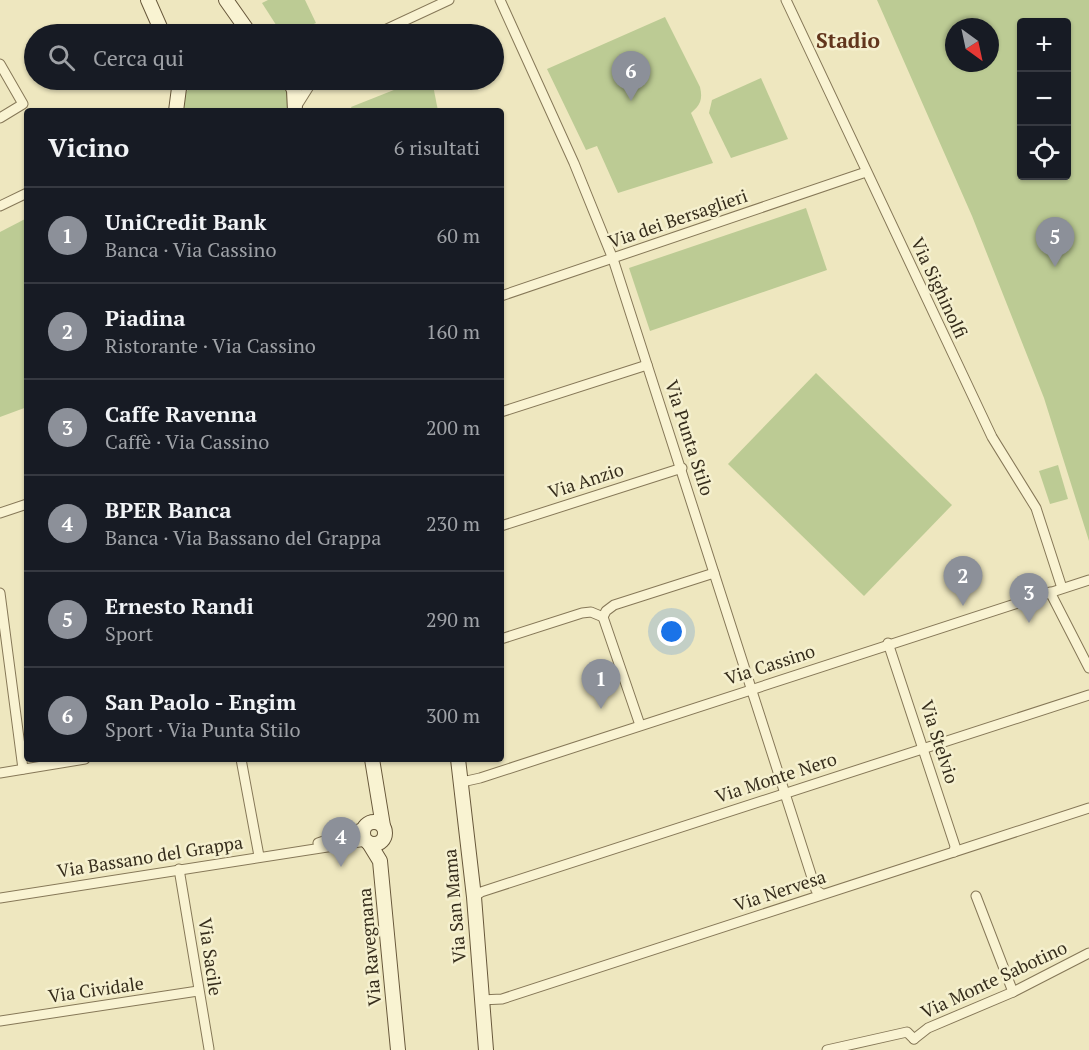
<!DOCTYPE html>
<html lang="it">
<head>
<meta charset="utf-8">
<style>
	body { margin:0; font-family:"PT Serif",serif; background:#20242c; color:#f1f3f6 }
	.controls { position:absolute; right:18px; top:18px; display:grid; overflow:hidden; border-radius:6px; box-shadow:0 2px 4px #0004 }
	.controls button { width:54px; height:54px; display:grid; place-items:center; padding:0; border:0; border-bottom:2px solid #363941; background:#171b24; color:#f1f3f6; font:30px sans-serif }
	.compass { position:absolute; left:945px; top:18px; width:54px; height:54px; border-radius:50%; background:#171b24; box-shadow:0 2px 4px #0004; rotate:147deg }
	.you { position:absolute; left:672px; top:632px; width:21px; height:21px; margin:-15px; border:4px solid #fff; border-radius:50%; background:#1a73e8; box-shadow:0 0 0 9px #1a73e833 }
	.badge { display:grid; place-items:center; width:39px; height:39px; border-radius:50%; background:#8c9099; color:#fff; font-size:20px; font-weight:700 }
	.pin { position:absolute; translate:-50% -50px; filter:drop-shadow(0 2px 3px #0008) }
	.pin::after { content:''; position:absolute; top:32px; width:21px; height:18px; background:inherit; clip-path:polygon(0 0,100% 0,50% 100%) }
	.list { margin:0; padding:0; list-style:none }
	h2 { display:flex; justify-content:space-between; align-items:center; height:78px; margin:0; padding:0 24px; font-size:26px }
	h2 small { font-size:20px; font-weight:400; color:#9ea1a6 }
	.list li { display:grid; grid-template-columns:39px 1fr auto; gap:18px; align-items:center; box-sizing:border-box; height:96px; padding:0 24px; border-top:2px solid #363941 }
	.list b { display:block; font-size:22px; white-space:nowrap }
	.list p { margin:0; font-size:20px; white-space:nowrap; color:#9ea1a6 }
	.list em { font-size:20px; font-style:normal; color:#9ea1a6 }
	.icon { flex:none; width:33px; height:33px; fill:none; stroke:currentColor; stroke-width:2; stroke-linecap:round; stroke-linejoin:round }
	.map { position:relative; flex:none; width:1089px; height:1050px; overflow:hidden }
	.search { position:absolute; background:#171b24; box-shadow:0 2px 4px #0004; left:24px; top:24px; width:480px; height:66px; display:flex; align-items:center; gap:15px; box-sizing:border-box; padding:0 21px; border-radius:33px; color:#9ea1a6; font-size:22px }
	.panel { position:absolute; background:#171b24; box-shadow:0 2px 4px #0004; left:24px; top:108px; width:480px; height:654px; border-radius:6px }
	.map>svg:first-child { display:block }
</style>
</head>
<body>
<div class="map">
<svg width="1089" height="1050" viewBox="0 0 1089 1050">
	<rect width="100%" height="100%" fill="#eee7bf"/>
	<g fill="#bccb94" fill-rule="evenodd">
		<polygon points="268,0 305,0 316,23 296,32 280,31 262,3"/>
		<path d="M877 0H1089V541L1044 398 972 216ZM1022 22H1066V176H1022ZM954 27H990V63H954Z"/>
		<path d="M665 17 700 87C703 100 700 105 691 113L713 163 618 193 597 146 586 150 547 69Z"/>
		<polygon points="761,78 788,139 731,158 709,113 712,100"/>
		<polygon points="198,80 283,80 289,90 289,111 180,111 184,94"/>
		<polygon points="419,80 432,80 438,111 353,111 351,107"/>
		<polygon points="806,208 827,270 650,331 629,268"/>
		<polygon points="27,218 27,407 0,417 0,232"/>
		<polygon points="816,373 952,505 864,596 728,464"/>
		<polygon points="1058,465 1068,499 1050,504 1039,471"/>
	</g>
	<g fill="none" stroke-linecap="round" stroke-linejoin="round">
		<defs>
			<g id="street">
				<polyline points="500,0 574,163 613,259 816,890 822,894"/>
				<polyline points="786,0 992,437 1036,508 1062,588"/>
				<polyline points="376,34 449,0"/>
				<polyline points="0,64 23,104 0,118"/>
				<polyline points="296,107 313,80"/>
				<polyline points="0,206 27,193"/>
				<polyline points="501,296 866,172"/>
				<polyline points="501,412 647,365"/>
				<polyline points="0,513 27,504"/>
				<polyline points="501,526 682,468"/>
				<polyline points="1050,592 1089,668"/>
				<polyline points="0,593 23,769"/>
				<polyline points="603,617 606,611 614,605 714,573"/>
				<polyline points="603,617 640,725"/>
				<polyline points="501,639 582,613 591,612 603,617"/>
				<polyline points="888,643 955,846 954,852"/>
				<polyline points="241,759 259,856"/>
				<polyline points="0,773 85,759"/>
				<polyline points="462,782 480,778 1089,580"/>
				<polyline points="318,843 364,827"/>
				<polyline points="179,869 209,1049"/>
				<polyline points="976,896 1013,992"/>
				<polyline points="474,897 481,892 1089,695"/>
				<polyline points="0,898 366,841"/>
				<polyline points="481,1000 502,999 1089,808"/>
				<polyline points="0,1021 198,991"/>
				<polyline points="914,1039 928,1028 1013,992 1089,953"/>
				<polyline points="827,1050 907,1032 914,1039"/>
			</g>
			<g id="secondary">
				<polyline points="148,0 163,34"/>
				<polyline points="226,0 250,34"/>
				<polyline points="289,80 294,90 295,111"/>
				<polyline points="176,111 179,88 184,80"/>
				<polyline points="372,759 383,826"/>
				<polyline points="458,759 474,897 486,1050"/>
				<circle cx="374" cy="833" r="11"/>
				<polyline points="369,843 380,861 398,1050"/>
			</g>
		</defs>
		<use href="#street" stroke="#867858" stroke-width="11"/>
		<use href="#secondary" stroke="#68583b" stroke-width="16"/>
		<use href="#street" stroke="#f9f3d2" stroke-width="9"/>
		<use href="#secondary" stroke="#f9f3d2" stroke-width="14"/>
	</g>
	<g text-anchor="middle" stroke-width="5" stroke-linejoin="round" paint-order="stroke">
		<g font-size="18" fill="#362d1c" stroke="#f5f0cf">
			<text transform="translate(678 219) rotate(-19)" y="6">Via dei Bersaglieri</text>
			<text transform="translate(939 288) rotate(65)" y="6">Via Sighinolfi</text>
			<text transform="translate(689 438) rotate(72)" y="6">Via Punta Stilo</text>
			<text transform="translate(586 481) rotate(-18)" y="6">Via Anzio</text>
			<text transform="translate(770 665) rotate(-18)" y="6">Via Cassino</text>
			<text transform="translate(939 742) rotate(72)" y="6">Via Stelvio</text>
			<text transform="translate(776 778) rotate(-18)" y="6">Via Monte Nero</text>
			<text transform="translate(150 857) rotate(-9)" y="6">Via Bassano del Grappa</text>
			<text transform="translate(780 891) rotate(-18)" y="6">Via Nervesa</text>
			<text transform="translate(455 906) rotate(-95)" y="6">Via San Mama</text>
			<text transform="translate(370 947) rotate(-95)" y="6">Via Ravegnana</text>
			<text transform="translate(210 957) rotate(82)" y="6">Via Sacile</text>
			<text transform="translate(994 980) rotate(-25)" y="6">Via Monte Sabotino</text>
			<text transform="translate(96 990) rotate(-8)" y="6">Via Cividale</text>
		</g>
		<g font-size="21" font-weight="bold" fill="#62351c" stroke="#f5f0cf">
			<text x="848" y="48">Stadio</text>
		</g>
	</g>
</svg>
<div class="controls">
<button>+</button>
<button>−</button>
<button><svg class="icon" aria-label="locate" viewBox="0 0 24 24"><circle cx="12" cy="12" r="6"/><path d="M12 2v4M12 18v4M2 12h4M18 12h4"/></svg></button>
</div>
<svg class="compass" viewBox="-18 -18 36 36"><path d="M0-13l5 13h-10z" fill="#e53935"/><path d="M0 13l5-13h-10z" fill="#9ea1a6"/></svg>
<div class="you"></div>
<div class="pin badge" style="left:601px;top:709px">1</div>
<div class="pin badge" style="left:963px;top:606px">2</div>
<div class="pin badge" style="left:1029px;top:623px">3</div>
<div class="pin badge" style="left:341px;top:867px">4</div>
<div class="pin badge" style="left:1055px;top:267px">5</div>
<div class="pin badge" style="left:631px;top:101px">6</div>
<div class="search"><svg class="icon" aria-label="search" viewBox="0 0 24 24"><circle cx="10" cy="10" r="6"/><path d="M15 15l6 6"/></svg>Cerca qui</div>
<section class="panel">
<h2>Vicino<small>6 risultati</small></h2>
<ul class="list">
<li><span class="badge">1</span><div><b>UniCredit Bank</b><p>Banca · Via Cassino</p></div><em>60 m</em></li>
<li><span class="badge">2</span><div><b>Piadina</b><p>Ristorante · Via Cassino</p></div><em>160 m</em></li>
<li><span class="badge">3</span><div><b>Caffe Ravenna</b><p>Caffè · Via Cassino</p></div><em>200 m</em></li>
<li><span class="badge">4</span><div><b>BPER Banca</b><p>Banca · Via Bassano del Grappa</p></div><em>230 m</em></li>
<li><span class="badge">5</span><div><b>Ernesto Randi</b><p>Sport</p></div><em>290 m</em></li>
<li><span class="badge">6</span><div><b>San Paolo - Engim</b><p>Sport · Via Punta Stilo</p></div><em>300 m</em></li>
</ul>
</section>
</div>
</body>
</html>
